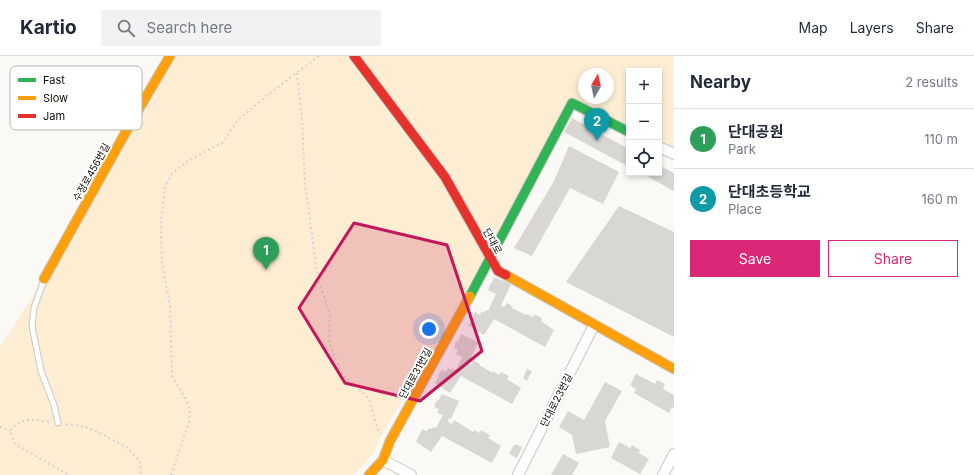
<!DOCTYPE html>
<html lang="en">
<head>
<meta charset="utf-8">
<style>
	body { margin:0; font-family:Inter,"Noto Sans KR",sans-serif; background:#f2f2f3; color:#1f2937 }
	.controls { position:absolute; right:12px; top:12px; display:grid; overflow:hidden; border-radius:0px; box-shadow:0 2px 6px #0003 }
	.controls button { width:36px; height:36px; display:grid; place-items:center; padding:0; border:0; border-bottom:1px solid #e0e1e3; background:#fff; color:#1f2937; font:20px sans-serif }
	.compass { position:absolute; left:578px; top:12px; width:36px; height:36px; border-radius:50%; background:#fff; box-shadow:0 2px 6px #0003; rotate:9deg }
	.you { position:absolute; left:429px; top:273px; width:14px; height:14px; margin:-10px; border:3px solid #fff; border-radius:50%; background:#1a73e8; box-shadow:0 0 0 6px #1a73e833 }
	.badge { display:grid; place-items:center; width:26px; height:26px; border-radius:50%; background:#db2777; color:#fff; font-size:13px; font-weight:700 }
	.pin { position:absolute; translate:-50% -33px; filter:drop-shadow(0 1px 2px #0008) }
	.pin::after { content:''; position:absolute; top:21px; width:14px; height:12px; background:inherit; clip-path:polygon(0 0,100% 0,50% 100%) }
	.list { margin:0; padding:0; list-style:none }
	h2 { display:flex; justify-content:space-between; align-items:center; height:52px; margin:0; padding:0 16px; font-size:17px }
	h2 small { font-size:13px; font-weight:400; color:#747a83 }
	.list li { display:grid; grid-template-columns:26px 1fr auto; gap:12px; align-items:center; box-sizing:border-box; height:60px; padding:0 16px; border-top:1px solid #e0e1e3 }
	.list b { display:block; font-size:15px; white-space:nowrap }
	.list p { margin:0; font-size:13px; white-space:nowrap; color:#747a83 }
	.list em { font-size:13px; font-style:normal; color:#747a83 }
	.actions { display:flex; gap:8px; padding:12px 16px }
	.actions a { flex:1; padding:9px 0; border:1px solid #db2777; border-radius:0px; text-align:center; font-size:14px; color:#db2777 }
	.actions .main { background:#db2777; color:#fff }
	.icon { flex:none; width:22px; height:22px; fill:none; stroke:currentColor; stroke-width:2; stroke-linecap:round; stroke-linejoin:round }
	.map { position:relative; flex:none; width:674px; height:419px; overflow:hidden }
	header { display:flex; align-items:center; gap:24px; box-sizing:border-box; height:56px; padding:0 20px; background:#fff; border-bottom:1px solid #e0e1e3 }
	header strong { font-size:19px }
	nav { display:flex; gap:22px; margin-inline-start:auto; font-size:14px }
	.search { width:280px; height:36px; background:#f2f2f3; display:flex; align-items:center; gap:10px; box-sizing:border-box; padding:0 14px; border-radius:0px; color:#747a83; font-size:15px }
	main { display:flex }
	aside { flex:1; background:#fff }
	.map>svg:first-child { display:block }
</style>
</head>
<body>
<header>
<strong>Kartio</strong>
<div class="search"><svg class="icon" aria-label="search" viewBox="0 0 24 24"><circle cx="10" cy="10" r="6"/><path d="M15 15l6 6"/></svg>Search here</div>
<nav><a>Map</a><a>Layers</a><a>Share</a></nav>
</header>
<main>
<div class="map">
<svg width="674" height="419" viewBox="0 0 674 419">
	<rect width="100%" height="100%" fill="#fbf9f6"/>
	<path fill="#fdedd3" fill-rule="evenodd" d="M168 0H674V94L659 86V15H629V71L571 43 490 202 382 378 374 396 354 419H0V291L44 223ZM584 18H608V42H584Z"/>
	<g fill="#d9d7d4">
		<polygon points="572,62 629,93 629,111 564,76"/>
		<polygon points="569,90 619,116 603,148 570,132 532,200 514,192 554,125"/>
		<polygon points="659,109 674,117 674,135 641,117 659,117"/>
		<polygon points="619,150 674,176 674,281 566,226"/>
		<polygon points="494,221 511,228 501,250 504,251 507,247 513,251 512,252 526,259 527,258 533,261 534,258 542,262 541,265 554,274 545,291 494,263 484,279 468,269 473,263 471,262 475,256 480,259 482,255 484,257 486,254 488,255 496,238 488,234 490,228 491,228"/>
		<polygon points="461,278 478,286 468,308 471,309 473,304 480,308 479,309 493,317 493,315 499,319 501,316 509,320 507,323 521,332 512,348 461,320 450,337 435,327 439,320 438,319 442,314 446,316 448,312 451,314 453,312 456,314 462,301 456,298 458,294 454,292 456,285 458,286"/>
		<polygon points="527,313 532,315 527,325 523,322"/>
		<polygon points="636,318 655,328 657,324 665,328 663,333 674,339 674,352 672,351 669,357 634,337 636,333 630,329"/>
		<polygon points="605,326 622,335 605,365 610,391 576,398 572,379 559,371 568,355 584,364"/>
		<polygon points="442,338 459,345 451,363 449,362 448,366 452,368 454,364 473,376 474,374 480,377 481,374 490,379 488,382 501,390 492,407 442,380 431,396 416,386 422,373 427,375 429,372 432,373 433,371 436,372 443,359 437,357 439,353 434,351 437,344 438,345"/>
		<polygon points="619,386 630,392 632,389 640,394 639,397 649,403 640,418 611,402"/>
		<polygon points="516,388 522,391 517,402 509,398 514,389 515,389"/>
		<polygon points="563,398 579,407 572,419 551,419"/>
	</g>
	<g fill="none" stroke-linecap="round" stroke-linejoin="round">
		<defs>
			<polyline id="lane" points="44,224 34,252 32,270 41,315 54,349 58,367"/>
			<g id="street">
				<polyline points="659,91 674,98"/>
				<polyline points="383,404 411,419"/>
				<polyline points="518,419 594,269"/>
				<polyline points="663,419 674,398"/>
			</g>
			<polyline id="fast" points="470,240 572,47 629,76"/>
			<g id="slow">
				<polyline points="506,219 674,313"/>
				<polyline points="44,223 133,63 170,0"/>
				<polyline points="369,419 383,404 390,385 470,240"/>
			</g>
			<polyline id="jam" points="354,0 445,121 498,215 506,219"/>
		</defs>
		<use href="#lane" stroke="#cac8c4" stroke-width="7"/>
		<use href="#street" stroke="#cac8c4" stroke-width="12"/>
		<use href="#fast" stroke="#cac8c4" stroke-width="11"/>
		<use href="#slow" stroke="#cac8c4" stroke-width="11"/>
		<use href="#jam" stroke="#cac8c4" stroke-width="11"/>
		<g stroke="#d2d2d1" stroke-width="2" stroke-dasharray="2 3" stroke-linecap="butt">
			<polyline points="297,17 302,63 305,128 318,223 330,258 329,286 342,319 355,329 369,343 378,374 382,377"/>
			<path d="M49 366C33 364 21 360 10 375L15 388 69 419"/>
			<polyline points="66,368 86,371 104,379 128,392 140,406 141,419"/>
			<polyline points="0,371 10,375"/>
			<polyline points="171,419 189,366 190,354 184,340 172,320 170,249 162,207 161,166 165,130 172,118 189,104 222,87 239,63 269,38 319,0"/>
		</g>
		<use href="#lane" stroke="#fefefe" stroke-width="5"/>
		<use href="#street" stroke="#fefefe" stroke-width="10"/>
		<use href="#fast" stroke="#30b455" stroke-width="9"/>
		<use href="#slow" stroke="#ff9f0a" stroke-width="9"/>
		<use href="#jam" stroke="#e5322d" stroke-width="9"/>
	</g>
	<path fill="#c2185b" fill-opacity="0.2" stroke="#c2185b" stroke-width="3" stroke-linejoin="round" d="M354 167 447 189 482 295 420 345 345 327 299 252Z"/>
	<g text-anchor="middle" stroke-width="4" stroke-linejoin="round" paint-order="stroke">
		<g font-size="10" fill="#0f0d09" stroke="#fff">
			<text transform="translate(91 116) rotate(-61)" y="4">수정로456번길</text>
			<text transform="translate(493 185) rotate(61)" y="4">단대로</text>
			<text transform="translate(415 317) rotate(-61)" y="4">단대로31번길</text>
			<text transform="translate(556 344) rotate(-63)" y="4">단대로23번길</text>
		</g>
	</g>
	<rect x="10" y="10" width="132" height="64" rx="6" fill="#fff" stroke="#b7b6b5" stroke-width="1"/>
	<rect x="18" y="22" width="18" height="4" fill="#30b455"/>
	<rect x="18" y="40" width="18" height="4" fill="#ff9f0a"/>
	<rect x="18" y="58" width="18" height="4" fill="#e5322d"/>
	<g font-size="11" fill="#0f0d09">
		<text x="43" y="28">Fast</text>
		<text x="43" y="46">Slow</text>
		<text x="43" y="64">Jam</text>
	</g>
</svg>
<div class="controls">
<button>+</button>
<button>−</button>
<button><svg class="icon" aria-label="locate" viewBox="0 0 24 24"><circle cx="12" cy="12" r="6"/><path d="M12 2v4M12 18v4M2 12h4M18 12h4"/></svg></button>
</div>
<svg class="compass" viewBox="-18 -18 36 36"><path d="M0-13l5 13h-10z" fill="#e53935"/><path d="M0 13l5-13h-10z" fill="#747a83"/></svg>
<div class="you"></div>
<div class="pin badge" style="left:266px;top:214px;background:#2e9e5b">1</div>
<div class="pin badge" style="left:597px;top:85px;background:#0f9aa8">2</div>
</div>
<aside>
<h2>Nearby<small>2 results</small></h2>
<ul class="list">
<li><span class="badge" style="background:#2e9e5b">1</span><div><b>단대공원</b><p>Park</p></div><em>110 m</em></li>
<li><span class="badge" style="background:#0f9aa8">2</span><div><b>단대초등학교</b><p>Place</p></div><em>160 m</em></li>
</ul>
<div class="actions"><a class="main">Save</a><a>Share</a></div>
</aside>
</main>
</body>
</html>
